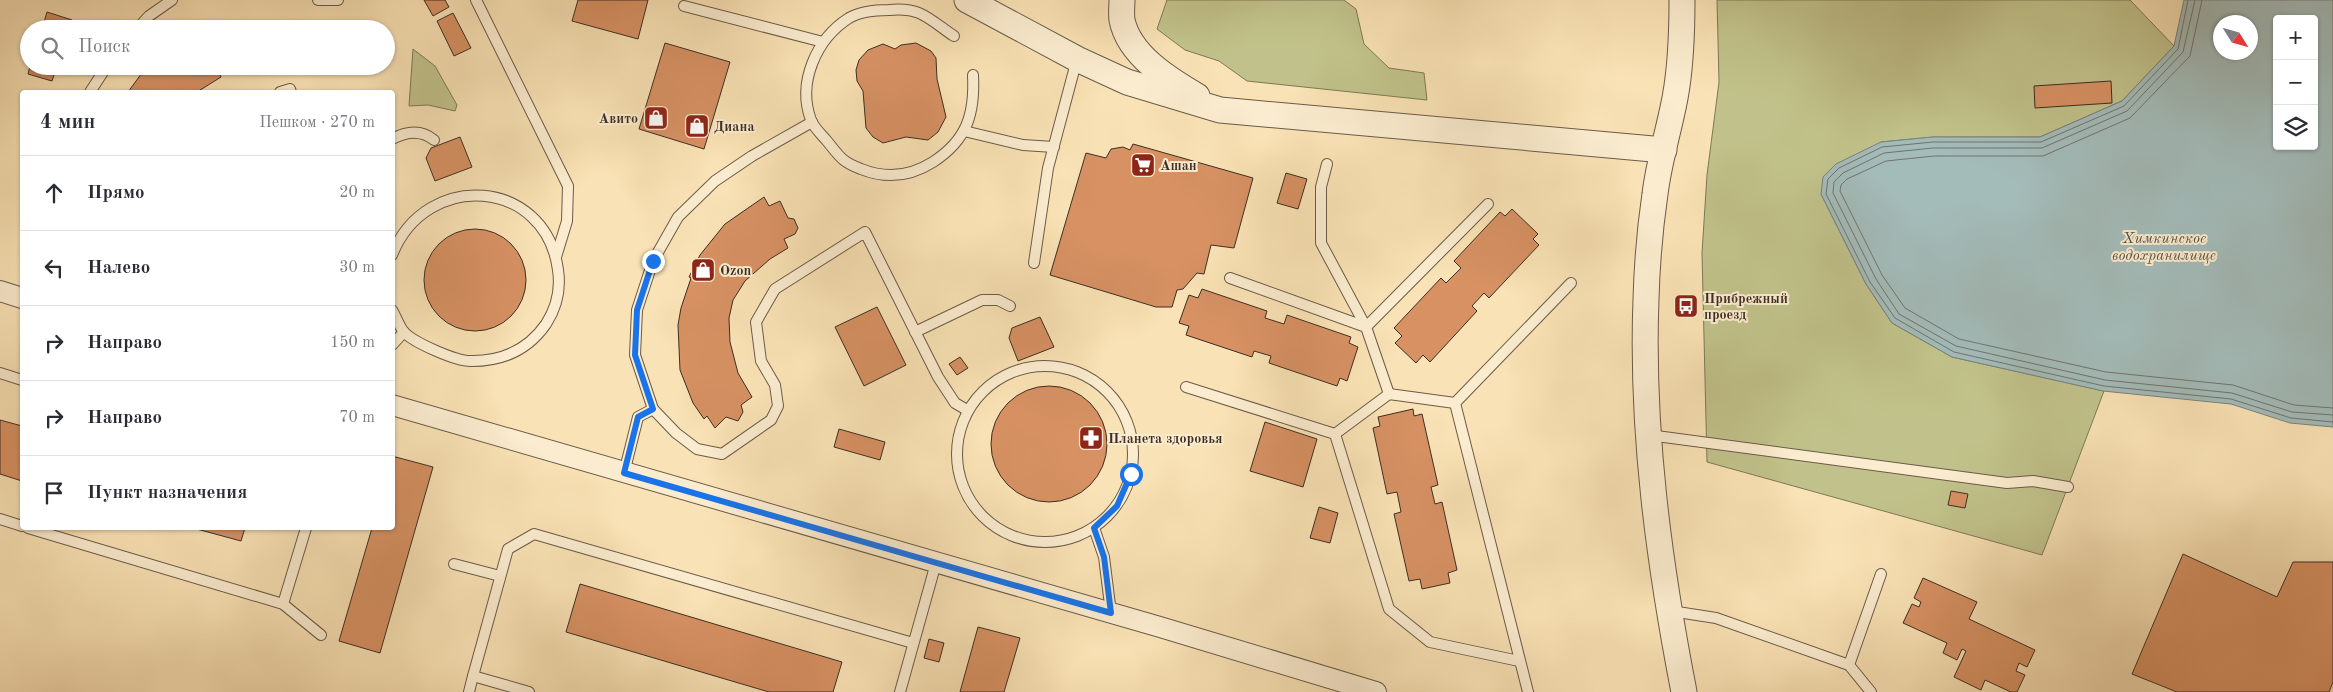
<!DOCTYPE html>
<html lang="ru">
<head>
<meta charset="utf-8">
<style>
	body { margin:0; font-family:"Old Standard TT",serif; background:#f7f7f7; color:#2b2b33 }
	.controls { position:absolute; right:15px; top:15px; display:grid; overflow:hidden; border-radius:5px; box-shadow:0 1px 4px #0004 }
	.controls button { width:45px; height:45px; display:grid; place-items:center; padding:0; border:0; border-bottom:1px solid #e1e1e2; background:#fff; color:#2b2b33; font:25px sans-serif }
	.compass { position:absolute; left:2213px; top:15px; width:45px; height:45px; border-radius:50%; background:#fff; box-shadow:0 1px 4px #0004; rotate:127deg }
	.stop { position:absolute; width:15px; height:15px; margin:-11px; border:4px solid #1a73e8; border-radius:50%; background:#fff }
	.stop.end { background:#1a73e8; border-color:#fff; box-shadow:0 1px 5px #0008 }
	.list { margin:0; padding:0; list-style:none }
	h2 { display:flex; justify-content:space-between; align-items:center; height:65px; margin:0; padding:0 20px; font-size:21px }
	h2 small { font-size:16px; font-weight:400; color:#7c7c81 }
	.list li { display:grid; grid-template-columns:32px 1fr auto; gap:15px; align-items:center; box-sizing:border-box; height:75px; padding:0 20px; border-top:1px solid #e1e1e2 }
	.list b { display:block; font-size:19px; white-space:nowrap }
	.list em { font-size:16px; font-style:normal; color:#7c7c81 }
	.icon { flex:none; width:28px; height:28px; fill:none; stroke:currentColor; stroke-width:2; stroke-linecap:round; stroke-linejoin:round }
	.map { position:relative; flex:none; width:2333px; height:692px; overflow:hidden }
	.search { position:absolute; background:#fff; box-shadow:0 1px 4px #0004; left:20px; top:20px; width:375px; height:55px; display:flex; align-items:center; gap:12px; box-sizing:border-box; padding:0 18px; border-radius:28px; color:#7c7c81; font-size:19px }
	.panel { position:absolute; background:#fff; box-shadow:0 1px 4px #0004; left:20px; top:90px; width:375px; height:440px; border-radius:5px }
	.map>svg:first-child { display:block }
</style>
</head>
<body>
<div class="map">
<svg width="2333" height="692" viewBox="0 0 2333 692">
	<rect width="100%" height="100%" fill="#f9e2b5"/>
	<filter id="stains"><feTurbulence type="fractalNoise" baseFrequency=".004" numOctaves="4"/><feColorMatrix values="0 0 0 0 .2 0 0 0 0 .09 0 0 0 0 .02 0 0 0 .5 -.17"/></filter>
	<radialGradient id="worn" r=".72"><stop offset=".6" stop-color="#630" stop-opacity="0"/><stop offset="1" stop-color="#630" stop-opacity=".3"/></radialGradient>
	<g fill="#c1c28b" stroke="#7e7858">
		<polygon points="1167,0 1344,0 1356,9 1364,44 1389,68 1424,73 1427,100 1247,81 1219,61 1185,50 1157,29"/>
		<polygon points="1717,0 2130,0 2174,46 2122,101 2040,137 1933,137 1881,142 1821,194 1866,284 1892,323 1952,357 2104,391 2042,555 1707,462 1702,253 1707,175 1719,82"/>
		<polygon points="413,49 435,66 457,105 455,111 428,105 409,106"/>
	</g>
	<path fill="#a3bbb9" stroke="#7a837d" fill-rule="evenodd" d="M2184 0H2333V427L2290 423 2231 404 2103 391 1952 357 1892 323 1866 284 1821 194 1823 177 1836 164 1881 142 1933 137H2040L2122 101 2174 46ZM2277 19H2314V146H2277ZM2220 22H2250V52H2220Z"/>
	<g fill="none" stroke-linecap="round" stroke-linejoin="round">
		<g stroke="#70746e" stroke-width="1">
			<polyline points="2188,0 2178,49 2124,106 2041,142 1933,142 1882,147 1839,168 1828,179 1826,194 1870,282 1895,318 1954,352 2104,386 2231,399 2291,418 2333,422"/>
			<polyline points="2195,0 2183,52 2127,111 2042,148 1933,148 1884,153 1843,173 1834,182 1833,193 1876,279 1899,314 1956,346 2105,380 2232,393 2292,412 2333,415"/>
			<polyline points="2202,0 2190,56 2130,118 2043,156 1934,156 1886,161 1847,179 1841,185 1840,191 1882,275 1905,308 1959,339 2106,372 2233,385 2294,405 2333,408"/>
		</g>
	</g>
	<g fill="#d79163" stroke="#3c2e24">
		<polygon points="424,0 445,0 449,7 433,16"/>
		<polygon points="578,0 648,0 638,39 572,21"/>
		<polygon points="47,12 72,20 69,29 42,29"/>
		<polygon points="453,13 471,48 454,56 437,21"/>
		<polygon points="665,43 730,62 704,149 639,129"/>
		<polygon points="916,43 931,51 936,58 937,79 946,117 938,132 928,140 906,137 883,143 873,137 866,128 863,91 857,81 856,70 859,60 868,50 883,44 895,49 901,45"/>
		<polygon points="30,66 57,66 52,81 28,74"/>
		<polygon points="147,66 221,66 217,68 221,77 197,92 128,92"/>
		<polygon points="2111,81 2112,103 2035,108 2034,86"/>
		<polygon points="460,137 472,167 435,181 426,158 431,148"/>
		<polygon points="1133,144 1253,178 1234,248 1211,245 1204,274 1197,273 1183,289 1177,290 1172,307 1156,307 1050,275 1086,153 1106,158 1111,149 1123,147 1130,150"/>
		<polygon points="1286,173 1307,179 1298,209 1277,203"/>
		<polygon points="764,197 769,206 780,201 788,218 794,219 798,228 795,234 784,239 788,248 770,259 745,281 733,300 729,318 730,342 738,373 752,397 741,405 743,412 738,421 726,417 715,428 707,416 704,419 693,403 680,370 678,325 681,308 691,278 689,277 700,255 725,224"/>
		<polygon points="1512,209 1538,234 1533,239 1539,245 1489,298 1484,293 1472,306 1477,311 1430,362 1423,355 1416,363 1395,343 1402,336 1394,328 1441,278 1446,283 1461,268 1454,261 1500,212 1505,216"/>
		<circle cx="475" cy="280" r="51"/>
		<polygon points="1202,289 1267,311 1265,318 1284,324 1287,315 1351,337 1349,343 1358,347 1347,381 1340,378 1337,386 1269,363 1271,356 1254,351 1252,357 1186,335 1189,326 1179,323 1189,295 1198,298"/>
		<polygon points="877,307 906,365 864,386 835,327"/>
		<polygon points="1040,317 1054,347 1018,361 1009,338 1012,328"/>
		<polygon points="960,357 968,368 957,375 949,364"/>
		<circle cx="1049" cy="444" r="58"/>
		<polygon points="1413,409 1414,416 1422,414 1438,485 1431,487 1435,504 1442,502 1457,570 1448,573 1450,583 1422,589 1420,579 1409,581 1394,514 1401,512 1397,492 1387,494 1373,428 1380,426 1378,417"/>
		<polygon points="0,420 22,426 22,481 0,474"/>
		<polygon points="1265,422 1317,439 1303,487 1250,471"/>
		<polygon points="839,429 885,442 880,460 834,447"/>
		<polygon points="392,456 433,467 380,653 339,641 372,528 392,528"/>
		<polygon points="1951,491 1968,494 1965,508 1948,505"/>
		<polygon points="1319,507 1338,513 1330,543 1310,538"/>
		<polygon points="193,528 245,528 241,541"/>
		<polygon points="2183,554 2277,597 2293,562 2333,562 2333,682 2329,692 2177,692 2132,674"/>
		<polygon points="1923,578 1977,602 1969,619 2035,650 2027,667 2019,663 2016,671 2025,675 2017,692 2011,692 1985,680 1981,690 1954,677 1966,651 1962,649 1957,660 1943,653 1947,643 1903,623 1912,604 1919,607 1921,602 1914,598"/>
		<polygon points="580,584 842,662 833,692 769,692 566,632"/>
		<polygon points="978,627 1020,638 1004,692 960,692"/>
		<polygon points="929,639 944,643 939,662 924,658"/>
	</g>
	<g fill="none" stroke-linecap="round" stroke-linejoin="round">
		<defs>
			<g id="service">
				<polyline points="318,0 338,0"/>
				<polyline points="476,0 568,186 567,221 556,257"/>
				<polyline points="684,6 823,42"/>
				<polyline points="137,29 149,16 172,0"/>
				<path d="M954 36C943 29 931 18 919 13 909 9 900 9 889 10 876 10 861 11 849 18 816 39 797 83 811 120 814 128 822 135 827 141 840 157 842 162 861 169 886 179 911 176 933 162 967 140 975 114 973 75"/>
				<polyline points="90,92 107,66"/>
				<polyline points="280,92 290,89 291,92"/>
				<polyline points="964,131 1023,145 1054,147"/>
				<path d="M392 139C407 131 422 130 434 140"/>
				<polyline points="1327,164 1321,187 1321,243 1366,327"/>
				<path d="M392 255C426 169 546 178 558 270 561 290 557 307 546 324 528 350 503 361 472 361 457 362 412 342 403 331 399 325 396 317 392 310"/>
				<polyline points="1034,263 1048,168 1077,59"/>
				<polyline points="1230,278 1366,327"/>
				<polyline points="915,332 982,300 998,300 1010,306"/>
				<polyline points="392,345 404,332"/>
				<circle cx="1045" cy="454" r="88"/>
				<polyline points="0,373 22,380"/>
				<polyline points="1186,387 1335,434 1389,609 1430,642 1519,661"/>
				<polyline points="1389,394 1366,327 1488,204"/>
				<polyline points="653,409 676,433 697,449 722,454 771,420 778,406 775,385 761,361 756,322 775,289 865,232 938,377 955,403 967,410"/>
				<polyline points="1335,434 1389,394 1455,403"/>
				<polyline points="1649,435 2007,483 2033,481 2068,487"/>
				<polyline points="624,473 638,417 653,409 635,355 637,310 653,261 678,217 715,181 752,156 812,122"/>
				<polyline points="0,519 22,526"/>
				<polyline points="28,528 283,604 321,635"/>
				<polyline points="1094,528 1104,557 1111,613"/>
				<polyline points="454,564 500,576"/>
				<polyline points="283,604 306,528"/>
				<polyline points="1671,611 1716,618 1849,665 1871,692"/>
				<polyline points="1849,665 1881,574"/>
				<polyline points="473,676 508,549 534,534 913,643"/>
				<polyline points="469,692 473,676 529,692"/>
				<polyline points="900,692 936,563"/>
				<polyline points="1528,692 1455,403 1571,283"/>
			</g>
			<g id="minor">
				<polyline points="0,291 22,298"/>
				<polyline points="392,405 1160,627 1376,692"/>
			</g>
			<g id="tertiary">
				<polyline points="967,0 1077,59 1127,82 1220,110 1664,150"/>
				<path d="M1122 0C1122 6 1121 13 1122 20 1129 55 1168 79 1197 96"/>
				<path d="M1682 0C1682 32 1681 66 1675 98 1669 130 1659 161 1655 194 1650 228 1647 264 1646 299 1641 431 1659 563 1684 692"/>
			</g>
		</defs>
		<use href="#service" stroke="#6b5b48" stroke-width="12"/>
		<use href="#minor" stroke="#6b5b48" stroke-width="22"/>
		<use href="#tertiary" stroke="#6b5b48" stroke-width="27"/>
		<use href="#service" stroke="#fbeccf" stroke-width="10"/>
		<use href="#minor" stroke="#fbeccf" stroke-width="20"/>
		<use href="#tertiary" stroke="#fbeccf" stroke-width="25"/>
	</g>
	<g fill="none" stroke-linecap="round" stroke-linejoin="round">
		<polyline stroke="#1a73e8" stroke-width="6" points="653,261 637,310 635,355 653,409 638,417 624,473 1111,613 1104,557 1094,528 1117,506 1131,474"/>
	</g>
	<defs>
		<symbol id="shop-square" viewBox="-11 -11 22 22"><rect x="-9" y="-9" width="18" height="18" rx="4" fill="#8f2418" stroke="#fbeccf"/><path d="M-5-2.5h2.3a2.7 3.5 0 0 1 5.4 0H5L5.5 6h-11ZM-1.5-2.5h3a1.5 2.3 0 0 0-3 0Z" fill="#fff"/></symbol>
		<symbol id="supermarket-square" viewBox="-11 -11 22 22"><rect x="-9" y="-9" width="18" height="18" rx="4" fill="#8f2418" stroke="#fbeccf"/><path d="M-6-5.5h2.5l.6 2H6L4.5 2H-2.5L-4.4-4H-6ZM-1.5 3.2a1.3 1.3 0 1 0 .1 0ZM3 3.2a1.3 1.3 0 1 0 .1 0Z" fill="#fff"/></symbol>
		<symbol id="bus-square" viewBox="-11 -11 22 22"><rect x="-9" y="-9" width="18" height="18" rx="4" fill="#8f2418" stroke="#fbeccf"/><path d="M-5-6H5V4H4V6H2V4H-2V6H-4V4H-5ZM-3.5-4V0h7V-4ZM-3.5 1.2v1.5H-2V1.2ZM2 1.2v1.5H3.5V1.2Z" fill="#fff"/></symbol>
		<symbol id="pharmacy-square" viewBox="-11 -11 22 22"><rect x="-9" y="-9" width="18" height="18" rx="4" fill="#8f2418" stroke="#fbeccf"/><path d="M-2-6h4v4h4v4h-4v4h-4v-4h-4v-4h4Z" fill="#fff"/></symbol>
	</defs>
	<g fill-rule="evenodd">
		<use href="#shop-square" x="642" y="104" width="28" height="28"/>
		<use href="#shop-square" x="683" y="112" width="28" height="28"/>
		<use href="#supermarket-square" x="1129" y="151" width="28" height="28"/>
		<use href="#shop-square" x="689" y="256" width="28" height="28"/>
		<use href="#bus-square" x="1672" y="292" width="28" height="28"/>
		<use href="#pharmacy-square" x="1077" y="424" width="28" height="28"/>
	</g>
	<g text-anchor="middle" stroke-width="4" stroke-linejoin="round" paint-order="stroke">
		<g font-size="14" font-weight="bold" fill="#3c2e24" stroke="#fbeccf" text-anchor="start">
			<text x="638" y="123" text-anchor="end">Авито</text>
			<text x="714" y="131">Диана</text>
			<text x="1160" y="170">Ашан</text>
			<text x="720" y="275">Ozon</text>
			<text x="1704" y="303">Прибрежный<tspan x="1704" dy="16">проезд</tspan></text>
			<text x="1108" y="443">Планета здоровья</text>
		</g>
		<g font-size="15" font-style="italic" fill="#565149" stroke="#fbeccf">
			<text x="2164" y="243">Химкинское<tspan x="2164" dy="17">водохранилище</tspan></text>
		</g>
	</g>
	<rect width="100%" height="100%" filter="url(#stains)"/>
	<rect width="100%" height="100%" fill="url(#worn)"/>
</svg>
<div class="controls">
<button>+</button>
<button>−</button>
<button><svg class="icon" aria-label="layers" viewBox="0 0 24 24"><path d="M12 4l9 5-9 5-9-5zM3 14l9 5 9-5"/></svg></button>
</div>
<svg class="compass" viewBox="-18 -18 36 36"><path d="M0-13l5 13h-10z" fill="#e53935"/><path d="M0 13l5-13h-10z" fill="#7c7c81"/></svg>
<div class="stop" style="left:1131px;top:474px"></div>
<div class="stop end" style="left:653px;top:261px"></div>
<div class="search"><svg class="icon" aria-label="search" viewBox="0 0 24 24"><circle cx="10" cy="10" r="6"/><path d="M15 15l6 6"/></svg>Поиск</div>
<section class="panel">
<h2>4 мин<small>Пешком · 270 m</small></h2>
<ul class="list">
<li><svg class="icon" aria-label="ahead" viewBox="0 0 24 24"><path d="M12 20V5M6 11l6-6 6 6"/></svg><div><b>Прямо</b></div><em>20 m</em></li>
<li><svg class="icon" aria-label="left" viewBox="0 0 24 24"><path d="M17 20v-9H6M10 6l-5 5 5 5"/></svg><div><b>Налево</b></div><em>30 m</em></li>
<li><svg class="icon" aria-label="right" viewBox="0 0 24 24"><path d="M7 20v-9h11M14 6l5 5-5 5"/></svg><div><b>Направо</b></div><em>150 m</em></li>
<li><svg class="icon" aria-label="right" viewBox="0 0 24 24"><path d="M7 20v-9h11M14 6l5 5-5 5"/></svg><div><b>Направо</b></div><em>70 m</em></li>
<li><svg class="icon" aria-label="arrive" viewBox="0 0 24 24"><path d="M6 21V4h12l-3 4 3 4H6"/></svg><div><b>Пункт назначения</b></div></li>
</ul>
</section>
</div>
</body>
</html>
